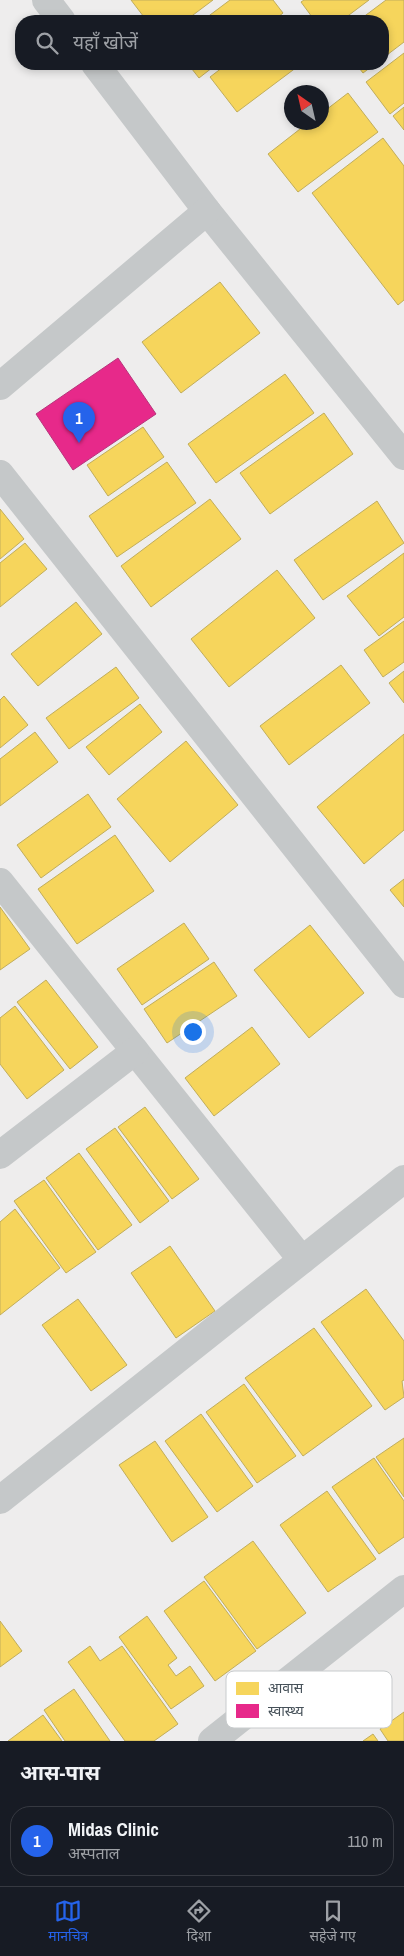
<!DOCTYPE html>
<html lang="hi">
<head>
<meta charset="utf-8">
<style>
	body { margin:0; font-family:"Archivo Narrow","Noto Sans Devanagari",sans-serif; background:#242831; color:#f1f3f6 }
	.compass { position:absolute; left:284px; top:85px; width:45px; height:45px; border-radius:50%; background:#171b24; box-shadow:0 2px 8px #0003; rotate:326deg }
	.you { position:absolute; left:192px; top:1031px; width:18px; height:18px; margin:-12px; border:4px solid #fff; border-radius:50%; background:#1a73e8; box-shadow:0 0 0 8px #1a73e833 }
	.badge { display:grid; place-items:center; width:32px; height:32px; border-radius:50%; background:#2563eb; color:#fff; font-size:16px; font-weight:700 }
	.pin { position:absolute; translate:-50% -41px; filter:drop-shadow(0 1px 2px #0008) }
	.pin::after { content:''; position:absolute; top:26px; width:18px; height:15px; background:inherit; clip-path:polygon(0 0,100% 0,50% 100%) }
	.list { margin:0; padding:0; list-style:none }
	h2 { display:flex; justify-content:space-between; align-items:center; height:65px; margin:0; padding:0 20px; font-size:21px }
	h2 small { font-size:16px; font-weight:400; color:#9ea1a6 }
	.list li { display:grid; grid-template-columns:32px 1fr auto; gap:15px; align-items:center; box-sizing:border-box; height:70px; margin:0 10px 10px; padding:0 10px; border:1px solid #363941; border-radius:20px }
	.list b { display:block; font-size:19px; white-space:nowrap }
	.list p { margin:0; font-size:16px; white-space:nowrap; color:#9ea1a6 }
	.list em { font-size:16px; font-style:normal; color:#9ea1a6 }
	.icon { flex:none; width:28px; height:28px; fill:none; stroke:currentColor; stroke-width:2; stroke-linecap:round; stroke-linejoin:round }
	.map { position:relative; flex:none; width:404px; height:1741px; overflow:hidden }
	.search { position:absolute; background:#171b24; box-shadow:0 2px 8px #0003; left:15px; right:15px; top:15px; height:55px; display:flex; align-items:center; gap:12px; box-sizing:border-box; padding:0 18px; border-radius:20px; color:#9ea1a6; font-size:19px }
	.sheet { height:145px; background:#171b24 }
	nav { display:flex; justify-content:space-around; align-items:center; box-sizing:border-box; height:70px; border-top:1px solid #363941; background:#171b24; font-size:14px; color:#9ea1a6 }
	nav a { display:grid; justify-items:center; gap:2px }
	nav .on { color:#2563eb }
	.map>svg:first-child { display:block }
</style>
</head>
<body>
<div class="map">
<svg width="404" height="1741" viewBox="0 0 404 1741">
	<rect width="100%" height="100%" fill="#eeeded"/>
	<g fill="#f6d55c" stroke="#c1ad5b">
		<polygon points="131,0 213,0 185,21 147,21"/>
		<polygon points="230,0 273,0 283,13 273,21 202,21"/>
		<polygon points="304,0 369,0 341,21 315,21 301,2"/>
		<polygon points="386,0 404,0 404,42 383,58 383,21 358,21"/>
		<polygon points="404,53 404,103 390,114 366,82"/>
		<polygon points="188,64 217,64 199,78"/>
		<polygon points="227,64 301,64 237,112 210,77"/>
		<polygon points="356,64 375,64 363,73"/>
		<polygon points="348,93 378,132 298,192 268,154 309,122 322,122 322,113"/>
		<polygon points="404,107 404,130 393,116"/>
		<polygon points="383,138 404,166 404,300 398,305 312,193"/>
		<polygon points="220,282 260,333 181,393 142,342"/>
		<polygon points="285,374 314,413 216,483 188,444"/>
		<polygon points="324,413 353,454 270,514 240,473"/>
		<polygon points="143,427 164,457 108,496 87,465"/>
		<polygon points="167,462 196,503 117,557 89,516"/>
		<polygon points="210,499 241,539 151,607 121,566"/>
		<polygon points="377,501 404,543 323,600 294,560"/>
		<polygon points="0,509 24,539 0,559"/>
		<polygon points="25,543 47,569 0,607 0,563"/>
		<polygon points="404,553 404,617 379,636 347,596"/>
		<polygon points="277,570 315,618 229,687 191,639"/>
		<polygon points="76,602 102,634 38,686 11,654"/>
		<polygon points="404,621 404,662 383,677 364,650"/>
		<polygon points="341,665 370,703 289,765 260,726"/>
		<polygon points="116,667 139,698 69,749 46,718"/>
		<polygon points="404,671 404,703 389,683"/>
		<polygon points="4,696 28,725 0,748 0,700"/>
		<polygon points="140,704 162,732 109,775 86,747"/>
		<polygon points="35,732 58,762 0,806 0,759"/>
		<polygon points="404,734 404,830 364,864 317,807"/>
		<polygon points="186,741 238,805 170,862 117,799"/>
		<polygon points="88,794 111,827 41,878 17,845"/>
		<polygon points="115,835 154,891 77,944 38,889"/>
		<polygon points="404,879 404,907 390,890"/>
		<polygon points="0,907 30,949 0,970"/>
		<polygon points="184,923 209,959 142,1005 117,969"/>
		<polygon points="310,925 364,993 309,1038 254,970"/>
		<polygon points="214,962 237,996 167,1043 144,1009"/>
		<polygon points="46,980 98,1047 70,1069 17,1002"/>
		<polygon points="15,1006 64,1070 27,1099 0,1064 0,1018"/>
		<polygon points="252,1027 280,1064 214,1116 185,1078"/>
		<polygon points="145,1107 199,1179 172,1199 118,1127"/>
		<polygon points="115,1128 169,1201 140,1223 86,1149"/>
		<polygon points="79,1153 132,1225 98,1250 46,1178"/>
		<polygon points="44,1180 96,1252 66,1273 14,1201"/>
		<polygon points="15,1209 60,1268 0,1315 0,1222"/>
		<polygon points="170,1246 215,1311 176,1338 131,1273"/>
		<polygon points="366,1289 404,1341 404,1380 402,1381 404,1397 385,1410 321,1322"/>
		<polygon points="78,1299 127,1365 91,1391 42,1325"/>
		<polygon points="314,1328 372,1406 303,1456 245,1378"/>
		<polygon points="244,1384 296,1456 257,1483 206,1412"/>
		<polygon points="201,1414 253,1486 217,1512 165,1441"/>
		<polygon points="404,1438 404,1497 376,1457"/>
		<polygon points="155,1441 208,1517 172,1542 119,1465"/>
		<polygon points="374,1458 404,1501 404,1537 379,1554 332,1487"/>
		<polygon points="327,1491 376,1559 328,1592 280,1525"/>
		<polygon points="253,1541 306,1613 257,1649 204,1577"/>
		<polygon points="204,1581 256,1651 215,1681 164,1611"/>
		<polygon points="147,1616 177,1658 168,1665 176,1676 190,1666 204,1686 171,1709 119,1637"/>
		<polygon points="0,1621 22,1651 0,1667"/>
		<polygon points="90,1646 100,1661 122,1646 178,1724 154,1741 125,1741 68,1662"/>
		<polygon points="74,1689 110,1741 65,1741 44,1710"/>
		<polygon points="404,1712 404,1741 388,1741 380,1729"/>
		<polygon points="43,1715 62,1741 8,1741"/>
		<polygon points="373,1734 378,1741 363,1741"/>
	</g>
	<polygon fill="#e7298a" stroke="#b7357b" points="118,358 156,414 73,470 36,414"/>
	<g fill="none" stroke-linecap="round" stroke-linejoin="round">
		<g stroke="#c5c8c9" stroke-width="28">
			<polyline points="46,0 62,21"/>
			<polyline points="95,64 207,211 404,456"/>
			<polyline points="0,386 207,211"/>
			<polyline points="0,474 404,984"/>
			<polyline points="0,882 302,1260"/>
			<polyline points="0,1155 135,1051"/>
			<polyline points="0,1500 404,1179"/>
			<polyline points="212,1741 404,1589"/>
		</g>
	</g>
	<rect x="226" y="1671" width="166" height="57" rx="8" fill="#fff" stroke="#c8cbcd" stroke-width="1"/>
	<rect x="236" y="1682" width="23" height="13" fill="#f6d55c"/>
	<rect x="236" y="1704" width="23" height="14" fill="#e7298a"/>
	<g font-size="14" fill="#465159">
		<text x="268" y="1693">आवास</text>
		<text x="268" y="1716">स्वास्थ्य</text>
	</g>
</svg>
<svg class="compass" viewBox="-18 -18 36 36"><path d="M0-13l5 13h-10z" fill="#e53935"/><path d="M0 13l5-13h-10z" fill="#9ea1a6"/></svg>
<div class="you"></div>
<div class="pin badge" style="left:79px;top:443px">1</div>
<div class="search"><svg class="icon" aria-label="search" viewBox="0 0 24 24"><circle cx="10" cy="10" r="6"/><path d="M15 15l6 6"/></svg>यहाँ खोजें</div>
</div>
<section class="sheet">
<h2>आस-पास<small></small></h2>
<ul class="list">
<li><span class="badge">1</span><div><b>Midas Clinic</b><p>अस्पताल</p></div><em>110 m</em></li>
</ul>
</section>
<nav>
<a class="on"><svg class="icon" aria-label="map" viewBox="0 0 24 24"><path d="M3 6l6-2 6 2 6-2v14l-6 2-6-2-6 2zM9 4v14M15 6v14"/></svg>मानचित्र</a>
<a><svg class="icon" aria-label="directions" viewBox="0 0 24 24"><path d="M12 3l9 9-9 9-9-9zM9 14v-3h6M13 9l2 2-2 2"/></svg>दिशा</a>
<a><svg class="icon" aria-label="saved" viewBox="0 0 24 24"><path d="M7 4h10v16l-5-4-5 4z"/></svg>सहेजे गए</a>
</nav>
</body>
</html>
